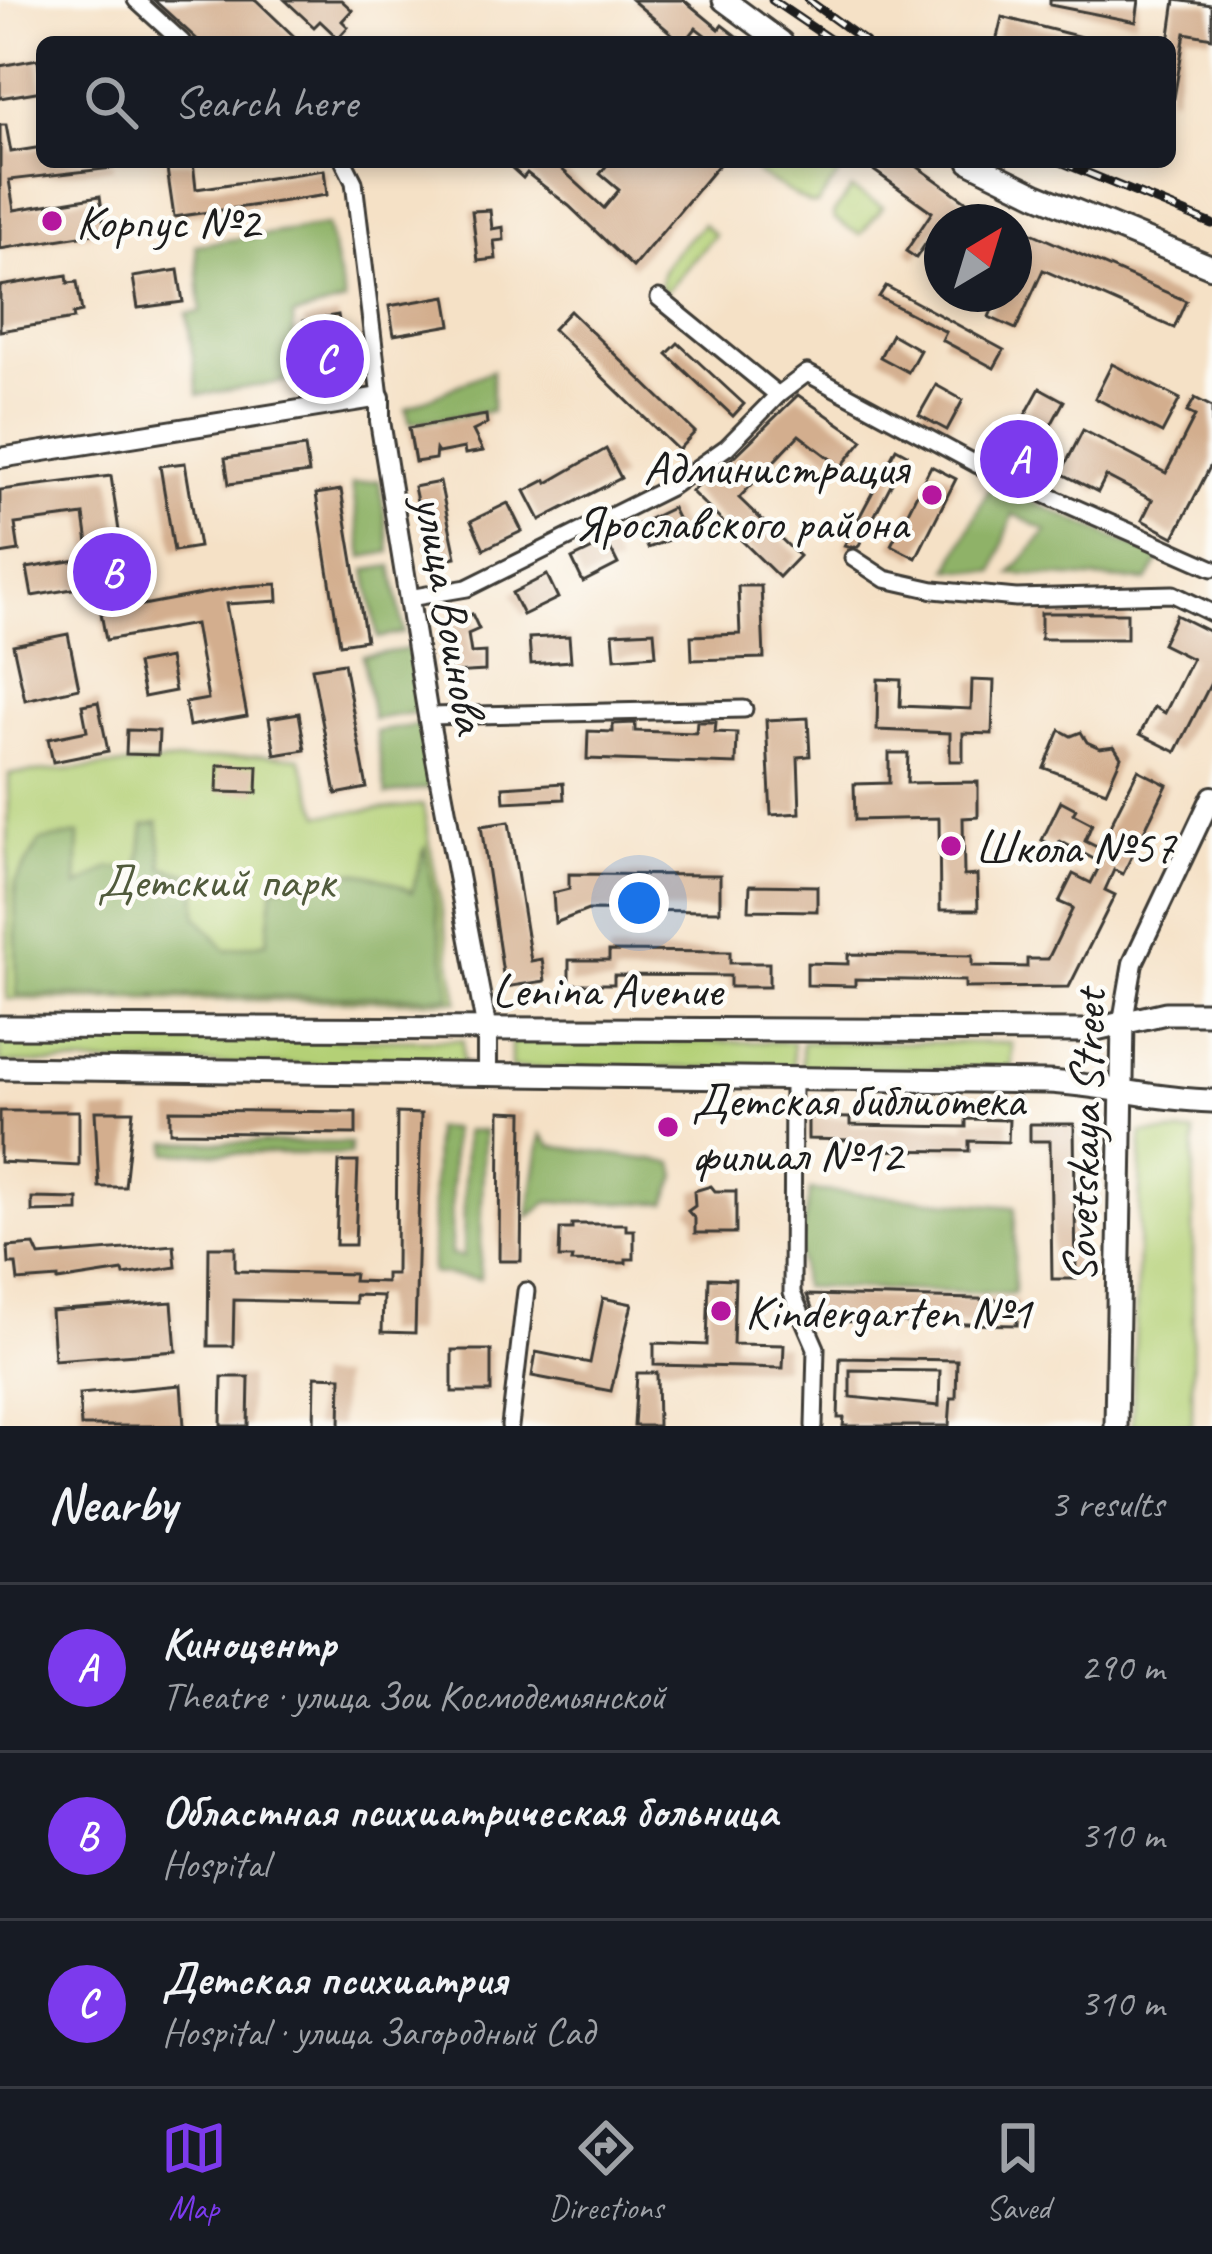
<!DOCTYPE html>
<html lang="en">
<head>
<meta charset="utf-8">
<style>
	body { margin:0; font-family:Caveat,sans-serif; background:#20242c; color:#f1f3f6 }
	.compass { position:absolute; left:924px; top:204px; width:108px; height:108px; border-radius:50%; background:#171b24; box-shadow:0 6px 18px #0003; rotate:38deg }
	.you { position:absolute; left:639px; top:903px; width:42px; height:42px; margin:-30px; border:9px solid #fff; border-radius:50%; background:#1a73e8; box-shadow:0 0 0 18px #1a73e833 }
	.badge { display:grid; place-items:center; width:78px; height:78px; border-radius:50%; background:#7c3aed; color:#fff; font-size:39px; font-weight:700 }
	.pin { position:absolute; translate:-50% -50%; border:6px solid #fff; box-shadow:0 3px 12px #0006 }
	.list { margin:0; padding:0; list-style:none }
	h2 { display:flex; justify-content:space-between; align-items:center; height:156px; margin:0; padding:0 48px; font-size:51px }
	h2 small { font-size:39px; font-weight:400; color:#9ea1a6 }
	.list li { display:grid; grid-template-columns:78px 1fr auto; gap:36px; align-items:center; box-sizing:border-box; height:168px; padding:0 48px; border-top:3px solid #363941 }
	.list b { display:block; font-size:45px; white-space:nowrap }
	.list p { margin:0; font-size:39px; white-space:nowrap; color:#9ea1a6 }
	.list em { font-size:39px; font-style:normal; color:#9ea1a6 }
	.icon { flex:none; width:66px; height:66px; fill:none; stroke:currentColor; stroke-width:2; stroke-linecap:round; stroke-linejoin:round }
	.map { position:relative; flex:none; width:1212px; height:1426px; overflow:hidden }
	.search { position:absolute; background:#171b24; box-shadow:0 6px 18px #0003; left:36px; right:36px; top:36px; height:132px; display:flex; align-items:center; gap:30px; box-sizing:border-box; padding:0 42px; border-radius:18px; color:#9ea1a6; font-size:45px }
	.sheet { height:660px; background:#171b24 }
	nav { display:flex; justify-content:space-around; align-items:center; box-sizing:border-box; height:168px; border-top:3px solid #363941; background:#171b24; font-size:33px; color:#9ea1a6 }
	nav a { display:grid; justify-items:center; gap:6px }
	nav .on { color:#7c3aed }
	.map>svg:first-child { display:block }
</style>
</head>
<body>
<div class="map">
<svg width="1212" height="1426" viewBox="0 0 1212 1426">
	<rect width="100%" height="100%" fill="#fdfcf7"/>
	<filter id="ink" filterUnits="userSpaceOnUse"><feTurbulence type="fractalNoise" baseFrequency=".00833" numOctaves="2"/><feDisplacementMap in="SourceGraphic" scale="24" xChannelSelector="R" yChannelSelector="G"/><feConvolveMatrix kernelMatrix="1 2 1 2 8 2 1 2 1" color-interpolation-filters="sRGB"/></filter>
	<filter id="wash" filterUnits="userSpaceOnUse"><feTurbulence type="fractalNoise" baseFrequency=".004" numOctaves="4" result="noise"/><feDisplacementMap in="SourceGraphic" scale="48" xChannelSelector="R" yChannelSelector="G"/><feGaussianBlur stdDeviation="2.7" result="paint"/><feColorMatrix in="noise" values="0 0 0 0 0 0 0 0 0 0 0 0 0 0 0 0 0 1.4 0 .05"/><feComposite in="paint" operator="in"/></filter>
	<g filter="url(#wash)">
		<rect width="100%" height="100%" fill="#f5e1c6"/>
		<g fill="#b4d076" stroke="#687649" stroke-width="3">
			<polygon points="761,162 826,162 838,170 838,176 817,204 810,204 758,174 756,168"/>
			<polygon points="851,189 883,207 860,235 834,219 833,214"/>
			<path d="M703 224 715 235 664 294C650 268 686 243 703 224Z"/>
			<polygon points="261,755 300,758 320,815 423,805 458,1001 7,999 9,774"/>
			<polygon points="0,1037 463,1040 463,1066 0,1063"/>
			<polygon points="511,1041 793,1042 793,1068 511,1068"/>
			<polygon points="802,1042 1012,1043 1012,1069 802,1068"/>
			<polygon points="1142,1133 1194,1133 1192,1426 1132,1426"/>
		</g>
		<g fill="#8fb267" stroke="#566742" stroke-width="3">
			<polygon points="327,225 345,302 293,316 296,380 198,395 187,314 201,312 196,245"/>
			<polygon points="492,370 492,411 410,423 406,409"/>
			<polygon points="379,480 390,552 363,557 352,484"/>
			<polygon points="991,484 1161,558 1147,581 1010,574 1047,531 1013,514 994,572 949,569"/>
			<polygon points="392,566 404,633 378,638 366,570"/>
			<polygon points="410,649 420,712 373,719 363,656"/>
			<polygon points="423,724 433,787 386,795 376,732"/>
			<path d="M158 822 163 867 196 876 197 916 226 950 267 942 273 887C333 872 355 861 412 892L425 846 451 997 17 995 15 883 40 841 79 834 77 887 109 868 139 870 144 825Z"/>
			<polygon points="434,1128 452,1129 451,1255 463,1257 465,1131 484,1131 480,1279 432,1273"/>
			<polygon points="541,1134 551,1146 674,1163 677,1176 666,1203 548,1202 528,1218"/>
			<polygon points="168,1142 350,1143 350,1154 168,1153"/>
			<polygon points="810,1190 1015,1207 1014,1294 802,1287 799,1248"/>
		</g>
		<g id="blocks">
			<g fill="#d3ae8e" fill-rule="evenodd">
				<polygon points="154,0 256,0 300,42 200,42"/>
				<polygon points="285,0 341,0 352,10 342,21 348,27 338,38 320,21 314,27"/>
				<polygon points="632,0 684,0 719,29 722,25 744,42 714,42 696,28 685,42 665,42 672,34"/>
				<polygon points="1050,0 1139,0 1136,22 1050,5"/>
				<polygon points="1175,0 1212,5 1212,38 1185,33 1174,98 1170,98 1169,42"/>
				<polygon points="1002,17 1085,38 1085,42 996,42"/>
				<polygon points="38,59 42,91 0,98 0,66"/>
				<polygon points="0,125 6,125 11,152 42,147 42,162 113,162 113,168 9,180 14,210 100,196 105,232 0,249"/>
				<polygon points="166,162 193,162 196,189 324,170 327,195 174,217"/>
				<polygon points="514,162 554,162 604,208 619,190 600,174 609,162 721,162 633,267 569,206 527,173 523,178 512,168"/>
				<polygon points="862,162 911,162 995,222 940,222 916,258 906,251 932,212"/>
				<polygon points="490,210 492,229 503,227 504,240 494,241 496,259 478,261 472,211"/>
				<polygon points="1027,231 1186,301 1174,328 1043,270 1016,329 989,317 999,294 1014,294 1014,261"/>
				<polygon points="178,270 183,302 138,308 133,277"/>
				<polygon points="67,275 68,283 77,282 82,312 73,314 74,319 0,331 0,286"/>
				<polygon points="886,286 1004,350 994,368 942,340 946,332 879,297"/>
				<polygon points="446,296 451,325 394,335 389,306"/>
				<polygon points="570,311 695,432 678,450 553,329"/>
				<polygon points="338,315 343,344 337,345 343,374 348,373 350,388 316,394 304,321"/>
				<polygon points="892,334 920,350 908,372 880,357"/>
				<polygon points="678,343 744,404 733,416 667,354"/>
				<polygon points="1112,364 1180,399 1162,433 1095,398"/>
				<polygon points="936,385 963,400 947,430 919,415"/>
				<polygon points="1040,388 1064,401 1025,473 1000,461"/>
				<polygon points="798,395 863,440 841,467 799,435 739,498 799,556 779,577 691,491 735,456"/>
				<polygon points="1195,398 1212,407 1212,463 1174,537 1142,520 1152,500 1106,476 1098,492 1061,473 1083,430 1166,473 1195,416 1187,412"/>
				<polygon points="486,415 487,424 473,431 483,451 465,454 464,448 438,453 436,450 435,459 415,462 409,428"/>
				<polygon points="305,447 309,473 229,484 225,458"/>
				<polygon points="896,448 907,454 858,547 848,547 844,546"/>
				<polygon points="606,449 621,478 540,520 525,491 546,480 547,483"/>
				<polygon points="185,463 199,547 174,551 160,466"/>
				<polygon points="931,466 956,479 916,558 891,545"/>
				<polygon points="111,476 122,552 126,551 130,579 32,596 27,568 90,558 84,515 15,524 19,551 0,554 0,490"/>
				<polygon points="440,482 456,557 430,562 414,487"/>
				<polygon points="341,490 366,640 340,644 316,494"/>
				<polygon points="508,503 522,531 484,549 471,521"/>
				<polygon points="672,508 683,530 677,537 648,548 637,525"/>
				<polygon points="607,542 618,564 583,582 572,559"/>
				<polygon points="547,575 558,598 523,615 512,593"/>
				<polygon points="277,584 278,601 226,604 247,716 189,726 185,703 208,699 195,624 106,640 101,613 243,586"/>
				<polygon points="738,586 761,586 764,658 692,660 691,636 740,634"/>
				<rect x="1041" y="613" width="86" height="26"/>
				<polygon points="472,614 479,629 468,634 471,653 485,652 485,671 450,673 441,627"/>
				<polygon points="1176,615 1212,633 1212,681 1176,752 1140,734 1154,707 1165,713 1192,659 1162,644"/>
				<polygon points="654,631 656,655 615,658 613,633"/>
				<polygon points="68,634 79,688 25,700 13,645"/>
				<polygon points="569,636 571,661 531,664 529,638"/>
				<polygon points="169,658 175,691 144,697 137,664"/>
				<polygon points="344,663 367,788 336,794 312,668"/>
				<polygon points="878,679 901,680 900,706 971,709 972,680 994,681 992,734 963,733 963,761 950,761 950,733 877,730"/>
				<polygon points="98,702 108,751 53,762 48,739 87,731 82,705"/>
				<polygon points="299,713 305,750 275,755 269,718"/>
				<polygon points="808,718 810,756 798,757 800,813 771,815 766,720"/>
				<polygon points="697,722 716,722 715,732 737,733 736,764 587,759 588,731 613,732 613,724 635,723 635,731 696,733"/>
				<polygon points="127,730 159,731 158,755 126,754"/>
				<polygon points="1060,730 1071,736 1081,732 1087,742 1100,748 1114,746 1121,757 1106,791 1044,768"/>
				<polygon points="889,753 908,753 907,783 978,782 978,817 963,818 964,876 977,875 978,910 940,910 939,818 855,820 854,784 889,783"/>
				<polygon points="218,765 258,766 257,793 217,792"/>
				<polygon points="1138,770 1167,785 1123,874 1114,870 1105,890 1115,895 1069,987 965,988 965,981 855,979 855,986 807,985 807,963 848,964 848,954 972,956 972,966 1027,967 1027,959 1048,959 1073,908 1059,902 1073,874 1091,883 1101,863 1060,841 1057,847 1042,840 1061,801 1076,809 1073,814 1092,824 1085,841 1099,848"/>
				<polygon points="563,783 564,799 504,802 503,787"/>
				<polygon points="509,822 531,961 542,959 545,981 505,987 481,826"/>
				<polygon points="569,874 720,875 720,911 588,910 555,923 553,893 569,889"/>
				<polygon points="750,885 817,886 817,911 749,910"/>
				<polygon points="609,951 730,952 730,963 769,963 769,987 730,987 730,976 614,975 614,984 569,984 569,960 609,960"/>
				<polygon points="170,1110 356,1112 356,1134 170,1132"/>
				<polygon points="0,1111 79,1111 79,1166 0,1162"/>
				<polygon points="95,1111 133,1111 125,1187 99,1187"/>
				<polygon points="500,1111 523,1112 521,1261 499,1261"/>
				<polygon points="397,1113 421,1114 415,1333 382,1332 383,1296 355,1295 355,1303 234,1300 233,1346 208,1346 209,1247 235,1247 235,1271 354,1274 353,1281 386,1282 386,1274 396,1274"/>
				<polygon points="808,1117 850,1118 850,1125 966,1127 966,1119 1009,1120 1008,1142 969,1141 969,1151 849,1150 849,1140 808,1139"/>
				<polygon points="1030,1124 1074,1124 1076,1279 1052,1279 1050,1141 1030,1141"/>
				<polygon points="339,1162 358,1162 355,1245 336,1245"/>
				<polygon points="711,1186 715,1191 736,1191 736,1233 695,1233 695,1219 688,1211 695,1206 694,1191"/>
				<polygon points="32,1198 78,1199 78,1211 32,1212"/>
				<polygon points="572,1224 626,1224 626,1230 634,1230 634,1259 626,1259 626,1263 571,1262 572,1258 559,1258 560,1229 572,1229"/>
				<polygon points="34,1245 39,1256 174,1245 176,1267 124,1275 123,1271 58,1281 58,1278 18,1281 16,1264 9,1264 8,1247"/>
				<polygon points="709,1278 735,1279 733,1344 784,1345 783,1368 654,1365 654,1343 707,1345"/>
				<polygon points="807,1295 1018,1300 1017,1325 817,1321"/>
				<polygon points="603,1298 632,1304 611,1391 532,1376 536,1352 590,1363"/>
				<polygon points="172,1302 176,1351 54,1360 51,1311"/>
				<rect x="452" y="1350" width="39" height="42"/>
				<path d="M840 1358 957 1360 956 1398H951L949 1426H843L844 1418H838ZM850 1370 940 1371 939 1406 850 1397Z"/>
				<polygon points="637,1373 657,1373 658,1426 634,1426"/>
				<polygon points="315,1376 341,1377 340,1426 314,1426"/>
				<polygon points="222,1377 249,1377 248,1426 221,1426"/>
				<polygon points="181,1385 184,1426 81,1426 79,1394"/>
			</g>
		</g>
	</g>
	<g filter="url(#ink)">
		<use href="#blocks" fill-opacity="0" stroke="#3d3a36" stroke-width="3"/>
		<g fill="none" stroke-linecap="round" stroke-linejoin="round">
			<defs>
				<g id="minor">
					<polyline points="136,0 182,42"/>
					<polyline points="344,162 354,182 380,397"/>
					<polyline points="659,298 778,395"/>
					<polyline points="853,558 885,579 934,590 1016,598 1173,594 1212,613"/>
					<polyline points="409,598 467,588 672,486 727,447 778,395 807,373 978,465 1212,568"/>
					<polyline points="428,716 744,709"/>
					<polyline points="793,1078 792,1293 816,1348 814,1426"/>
					<polyline points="510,1426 526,1291"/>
				</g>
				<g id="tertiary">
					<polyline points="0,458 380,397 380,421 428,716 487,1031 487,1075"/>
					<polyline points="1123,1021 1133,963 1212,796"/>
				</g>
				<g id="secondary">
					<polyline points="724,0 781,42"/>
					<polyline points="970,162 1037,195 1212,267"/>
					<polyline points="0,1027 1087,1031 1166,1013 1212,1013"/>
					<path d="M0 1068 1046 1082C1102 1084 1155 1100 1212 1101"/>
					<polyline points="1116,1426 1123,1021"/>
				</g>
			</defs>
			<use href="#minor" stroke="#3d3a36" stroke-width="21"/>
			<use href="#tertiary" stroke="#3d3a36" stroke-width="24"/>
			<use href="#secondary" stroke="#3d3a36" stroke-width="27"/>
			<use href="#minor" stroke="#fff" stroke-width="15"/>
			<use href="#tertiary" stroke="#fff" stroke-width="18"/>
			<use href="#secondary" stroke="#fff" stroke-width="21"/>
			<defs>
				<g id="rail">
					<polyline points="772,0 834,42"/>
					<polyline points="808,0 866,42"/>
					<polyline points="1061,162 1212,224"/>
				</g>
			</defs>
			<use href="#rail" stroke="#1c1c1c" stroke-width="9"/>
			<use href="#rail" stroke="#fdfcf7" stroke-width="4.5" stroke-dasharray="14" stroke-linecap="butt"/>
		</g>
	</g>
	<g fill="#b5179e" stroke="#fdfcf7" stroke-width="4.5">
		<circle cx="52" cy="221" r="12"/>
		<circle cx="932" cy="495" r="12"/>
		<circle cx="951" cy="846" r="12"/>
		<circle cx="668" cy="1127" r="12"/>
		<circle cx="721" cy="1311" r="12"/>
	</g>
	<g text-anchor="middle" stroke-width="9" stroke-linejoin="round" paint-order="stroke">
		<g font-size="48" fill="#1c1c1c" stroke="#fdfcf7" text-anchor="start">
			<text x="76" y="238">Корпус №2</text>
			<text x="908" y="484" text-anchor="end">Администрация<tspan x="908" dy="55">Ярославского района</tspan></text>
			<text x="975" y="863">Школа №57</text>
			<text x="692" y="1116">Детская библиотека<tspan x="692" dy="55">филиал №12</tspan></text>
			<text x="745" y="1328">Kindergarten №1</text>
		</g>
		<g font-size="48" fill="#1c1c1c" stroke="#fdfcf7">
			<text transform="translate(452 614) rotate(80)" y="17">улица Воинова</text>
			<text x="607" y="1006">Lenina Avenue</text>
			<text transform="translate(1083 1136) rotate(-88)" y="17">Sovetskaya Street</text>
		</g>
		<g font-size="48" fill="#515b3c" stroke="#fdfcf7">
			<text x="216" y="897">Детский парк</text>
		</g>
	</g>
</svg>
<svg class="compass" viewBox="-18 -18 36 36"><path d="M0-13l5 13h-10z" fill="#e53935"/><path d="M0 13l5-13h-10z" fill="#9ea1a6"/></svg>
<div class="you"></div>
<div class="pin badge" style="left:1019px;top:459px">A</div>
<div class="pin badge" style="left:112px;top:572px">B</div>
<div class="pin badge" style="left:325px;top:359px">C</div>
<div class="search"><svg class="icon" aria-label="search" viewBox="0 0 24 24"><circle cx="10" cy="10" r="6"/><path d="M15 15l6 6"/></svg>Search here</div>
</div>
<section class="sheet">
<h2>Nearby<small>3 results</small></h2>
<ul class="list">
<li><span class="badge">A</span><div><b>Киноцентр</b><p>Theatre · улица Зои Космодемьянской</p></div><em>290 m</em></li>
<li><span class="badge">B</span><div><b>Областная психиатрическая больница</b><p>Hospital</p></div><em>310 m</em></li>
<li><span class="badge">C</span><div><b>Детская психиатрия</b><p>Hospital · улица Загородный Сад</p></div><em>310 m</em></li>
</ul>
</section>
<nav>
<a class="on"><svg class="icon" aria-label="map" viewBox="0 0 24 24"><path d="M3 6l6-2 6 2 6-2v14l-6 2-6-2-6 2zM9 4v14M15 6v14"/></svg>Map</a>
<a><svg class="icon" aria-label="directions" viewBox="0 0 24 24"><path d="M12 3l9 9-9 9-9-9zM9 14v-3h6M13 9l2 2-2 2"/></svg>Directions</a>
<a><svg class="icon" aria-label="saved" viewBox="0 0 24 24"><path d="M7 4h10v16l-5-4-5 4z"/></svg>Saved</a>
</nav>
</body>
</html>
